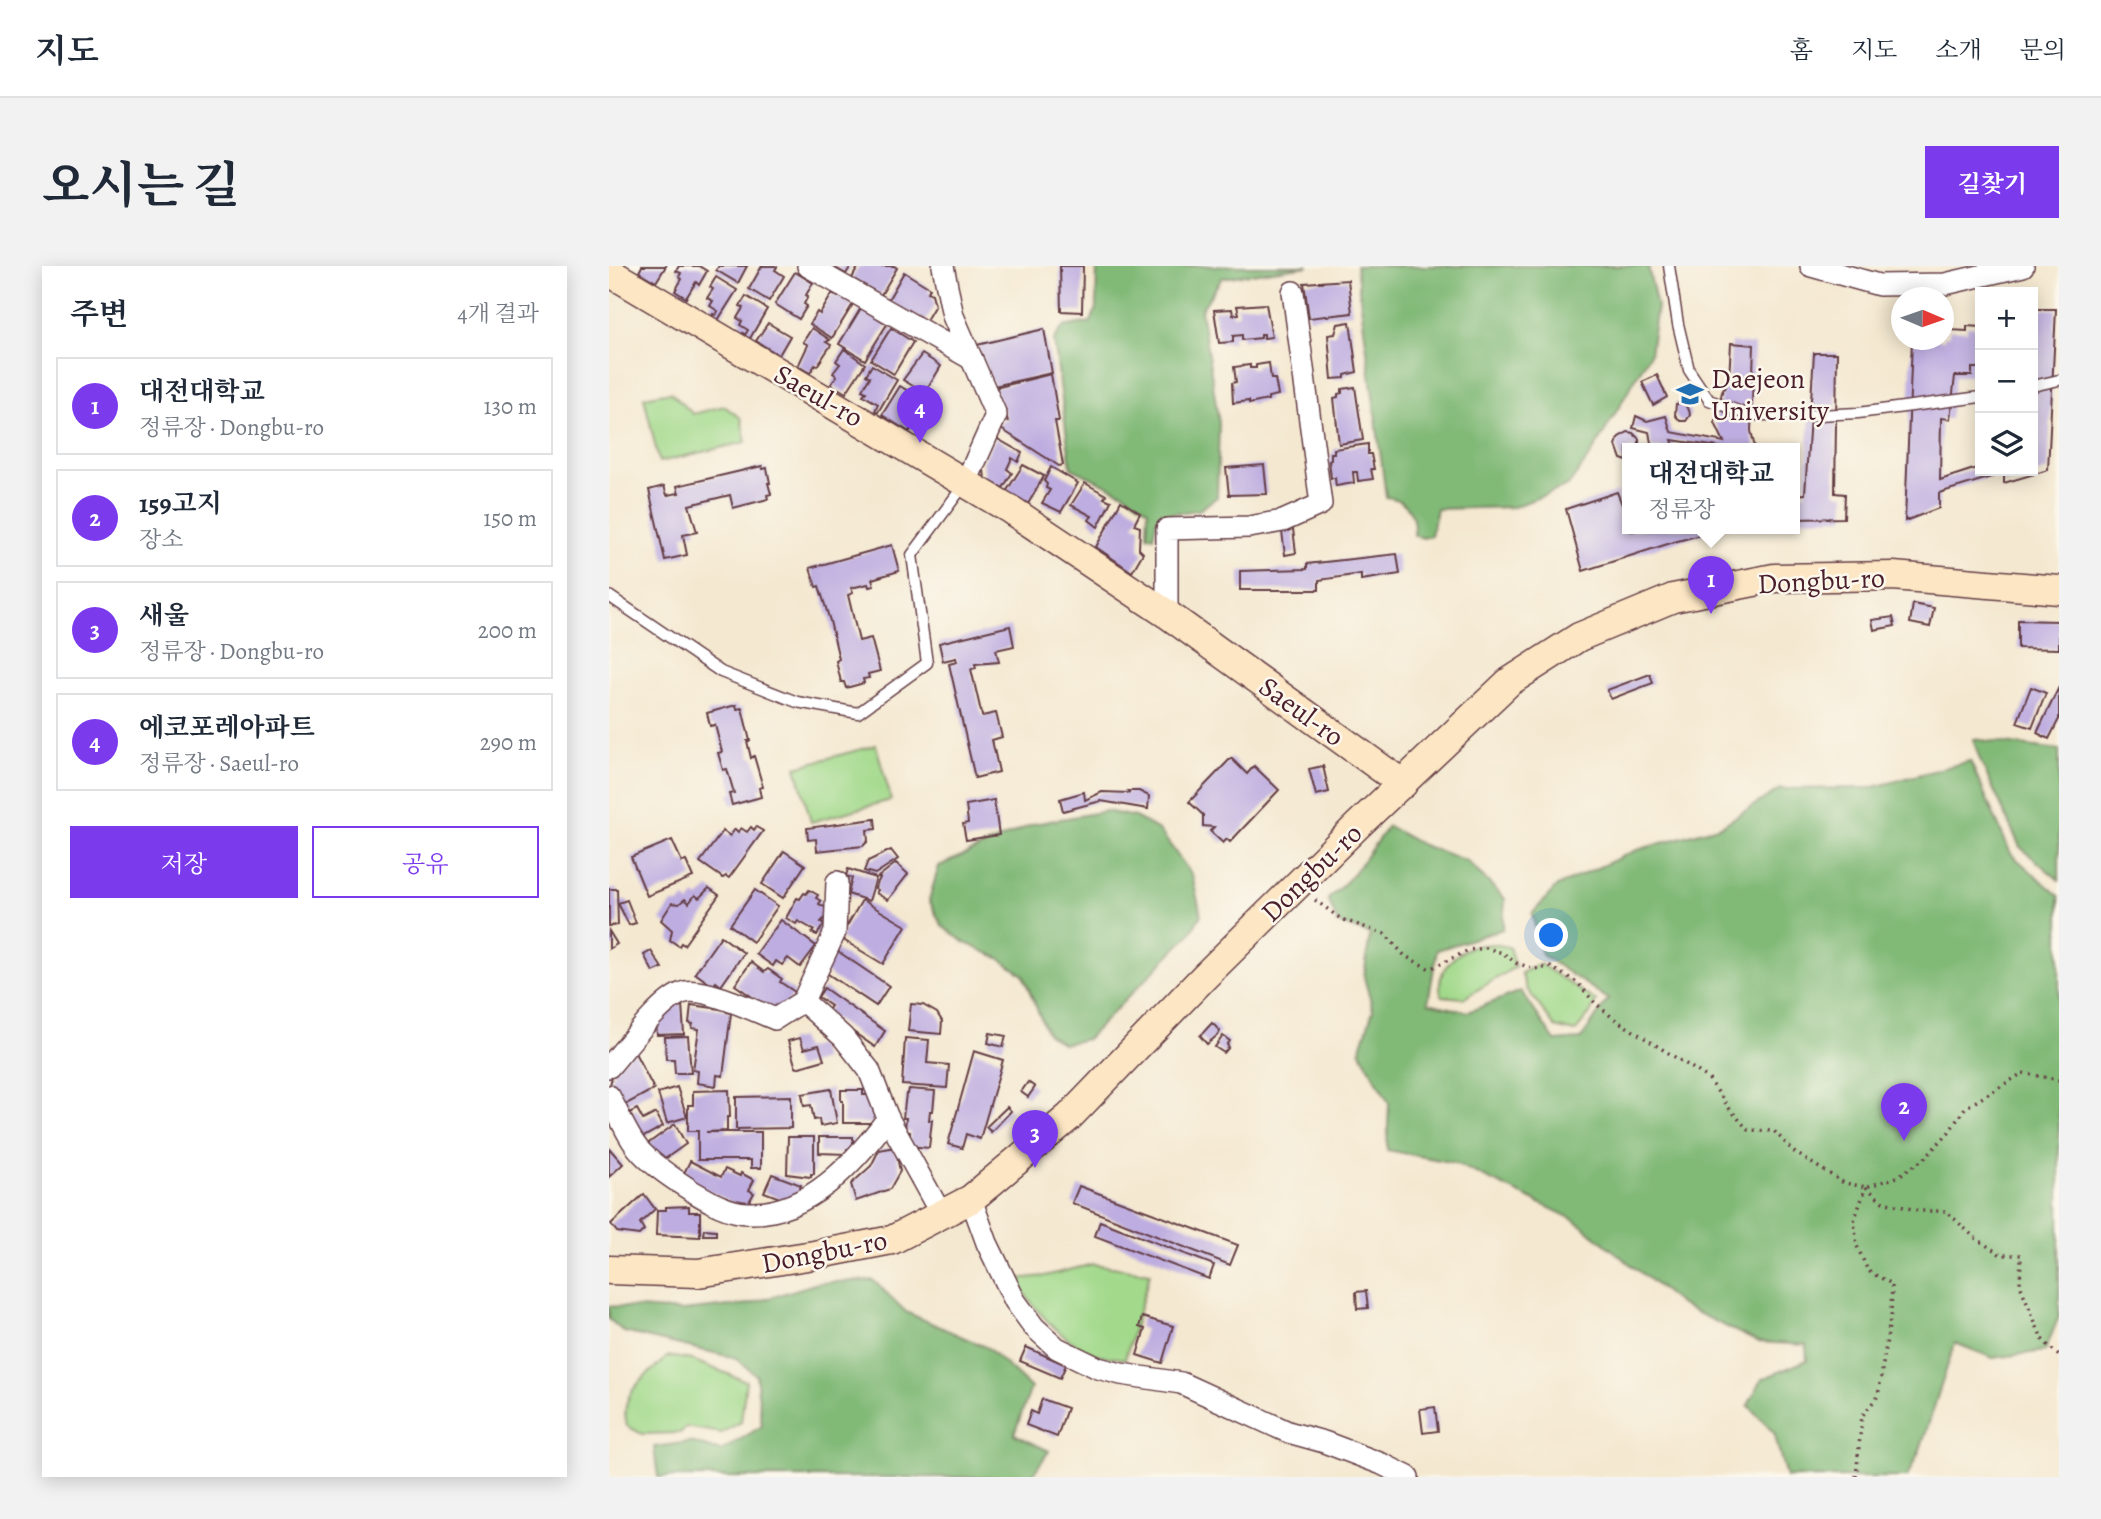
<!DOCTYPE html>
<html lang="ko">
<head>
<meta charset="utf-8">
<style>
	body { margin:0; font-family:Alegreya,"Noto Serif KR",serif; background:#f2f2f3; color:#1f2937 }
	.controls { position:absolute; right:21px; top:21px; display:grid; overflow:hidden; border-radius:0px; box-shadow:0 4px 18px #0003 }
	.controls button { width:63px; height:63px; display:grid; place-items:center; padding:0; border:0; border-bottom:2px solid #e0e1e3; background:#fff; color:#1f2937; font:35px sans-serif }
	.compass { position:absolute; left:1282px; top:21px; width:63px; height:63px; border-radius:50%; background:#fff; box-shadow:0 4px 18px #0003; rotate:92deg }
	.you { position:absolute; left:943px; top:670px; width:24px; height:24px; margin:-18px; border:5px solid #fff; border-radius:50%; background:#1a73e8; box-shadow:0 0 0 10px #1a73e833 }
	.badge { display:grid; place-items:center; width:46px; height:46px; border-radius:50%; background:#7c3aed; color:#fff; font-size:23px; font-weight:700 }
	.pin { position:absolute; translate:-50% -58px; filter:drop-shadow(0 2px 4px #0008) }
	.pin::after { content:''; position:absolute; top:37px; width:24px; height:21px; background:inherit; clip-path:polygon(0 0,100% 0,50% 100%) }
	.popup { position:absolute; left:1013px; top:177px; width:178px; height:91px; box-sizing:border-box; display:grid; place-content:center; border-radius:0px; background:#fff; filter:drop-shadow(0 2px 5px #0005); font-size:23px; white-space:nowrap; color:#747a83 }
	.popup b { font-size:26px; color:#1f2937 }
	.popup::after { content:''; position:absolute; left:50%; top:100%; margin-left:-14px; border:14px solid transparent; border-top-color:#fff }
	.list { margin:0; padding:0; list-style:none }
	h2 { display:flex; justify-content:space-between; align-items:center; height:91px; margin:0; padding:0 28px; font-size:30px }
	h2 small { font-size:23px; font-weight:400; color:#747a83 }
	.list li { display:grid; grid-template-columns:46px 1fr auto; gap:21px; align-items:center; box-sizing:border-box; height:98px; margin:0 14px 14px; padding:0 14px; border:2px solid #e0e1e3; border-radius:0px }
	.list b { display:block; font-size:26px; white-space:nowrap }
	.list p { margin:0; font-size:23px; white-space:nowrap; color:#747a83 }
	.list em { font-size:23px; font-style:normal; color:#747a83 }
	.actions { display:flex; gap:14px; padding:21px 28px }
	.actions a { flex:1; padding:16px 0; border:2px solid #7c3aed; border-radius:0px; text-align:center; font-size:24px; color:#7c3aed }
	.actions .main { background:#7c3aed; color:#fff }
	.icon { flex:none; width:38px; height:38px; fill:none; stroke:currentColor; stroke-width:2; stroke-linecap:round; stroke-linejoin:round }
	.map { position:relative; flex:none; width:1450px; height:1211px; overflow:hidden; border-radius:0px }
	header { display:flex; align-items:center; gap:42px; box-sizing:border-box; height:98px; padding:0 35px; background:#fff; border-bottom:2px solid #e0e1e3 }
	header strong { font-size:33px }
	nav { display:flex; gap:38px; margin-inline-start:auto; font-size:24px }
	.intro { display:flex; align-items:center; justify-content:space-between; box-sizing:border-box; height:168px; padding:0 42px }
	h1 { margin:0; font-size:49px }
	.button { padding:18px 32px; border-radius:0px; background:#7c3aed; color:#fff; font-size:24px; font-weight:700 }
	main { display:flex; gap:42px; padding:0 42px }
	aside { flex:1; background:#fff; border-radius:0px; box-shadow:0 4px 18px #0003 }
	.map>svg:first-child { display:block }
</style>
</head>
<body>
<header>
<strong>지도</strong>
<nav><a>홈</a><a>지도</a><a>소개</a><a>문의</a></nav>
</header>
<div class="intro"><h1>오시는 길</h1><a class="button">길찾기</a></div>
<main>
<aside>
<h2>주변<small>4개 결과</small></h2>
<ul class="list">
<li><span class="badge">1</span><div><b>대전대학교</b><p>정류장 · Dongbu-ro</p></div><em>130 m</em></li>
<li><span class="badge">2</span><div><b>159고지</b><p>장소</p></div><em>150 m</em></li>
<li><span class="badge">3</span><div><b>새울</b><p>정류장 · Dongbu-ro</p></div><em>200 m</em></li>
<li><span class="badge">4</span><div><b>에코포레아파트</b><p>정류장 · Saeul-ro</p></div><em>290 m</em></li>
</ul>
<div class="actions"><a class="main">저장</a><a>공유</a></div>
</aside>
<div class="map">
<svg width="1450" height="1211" viewBox="0 0 1450 1211">
	<rect width="100%" height="100%" fill="#fbf7ec"/>
	<filter id="ink" filterUnits="userSpaceOnUse"><feTurbulence type="fractalNoise" baseFrequency=".0143" numOctaves="2"/><feDisplacementMap in="SourceGraphic" scale="14" xChannelSelector="R" yChannelSelector="G"/><feConvolveMatrix kernelMatrix="1 2 1 2 8 2 1 2 1" color-interpolation-filters="sRGB"/></filter>
	<filter id="wash" filterUnits="userSpaceOnUse"><feTurbulence type="fractalNoise" baseFrequency=".00686" numOctaves="4" result="noise"/><feDisplacementMap in="SourceGraphic" scale="28" xChannelSelector="R" yChannelSelector="G"/><feGaussianBlur stdDeviation="1.57" result="paint"/><feColorMatrix in="noise" values="0 0 0 0 0 0 0 0 0 0 0 0 0 0 0 0 0 1.4 0 .05"/><feComposite in="paint" operator="in"/></filter>
	<g filter="url(#wash)">
		<rect width="100%" height="100%" fill="#f4e8d0"/>
		<g fill="#a2d98b" stroke="#767c5b" stroke-width="2">
			<polygon points="61,126 84,148 115,140 132,152 137,176 50,196 35,131"/>
			<polygon points="267,479 282,534 202,556 187,501"/>
			<path d="M884 678 900 681 906 701 855 732 833 730C825 709 842 690 861 681 868 679 877 679 884 678Z"/>
			<polygon points="931,698 987,735 981,748 966,766 946,761 918,723 912,707"/>
			<path d="M484 998 541 1007 516 1093C506 1091 494 1091 484 1087 451 1074 424 1042 406 1013L436 1010Z"/>
			<path d="M59 1090 83 1094 137 1115 132 1156 112 1167 77 1161 71 1167 33 1168 18 1160C9 1125 37 1112 59 1090Z"/>
		</g>
		<g fill="#81b977" stroke="#666c51" stroke-width="2">
			<polygon points="488,0 700,0 613,12 592,44 610,157 608,231 590,244 559,248 548,253 544,271 538,269 539,244 515,227 462,202 445,74 454,61 482,56 487,42"/>
			<path d="M747 0H1039L1048 41 1041 88 983 187 959 220 905 241 828 243 822 270 814 272 805 269C806 249 799 233 777 231Z"/>
			<polygon points="1364,473 1450,484 1450,614 1411,581 1371,494"/>
			<polygon points="1361,495 1402,588 1450,630 1450,1050 1436,1085 1384,1092 1346,1077 1311,1184 1298,1211 1177,1211 1165,1167 1139,1139 1153,1113 1198,1094 1197,1079 1149,1076 1072,1039 966,954 846,897 778,884 780,837 751,785 764,744 755,711 761,668 729,657 719,633 742,611 779,560 811,578 858,595 896,633 894,663 828,684 819,737 859,746 912,725 946,775 972,773 999,733 933,689 923,648 948,620 1028,584 1112,560 1171,523 1261,522"/>
			<polygon points="497,545 526,551 550,564 583,609 592,649 581,668 478,773 454,778 438,767 414,709 390,692 356,677 333,660 320,634 330,600 424,558"/>
			<polygon points="264,1014 297,1046 379,1082 422,1122 405,1168 440,1185 422,1211 49,1211 45,1181 81,1176 112,1185 153,1160 147,1109 127,1092 15,1066 0,1053 0,1040 73,1045 140,1038 209,1017"/>
		</g>
		<g id="blocks">
			<g fill="#beade0">
				<polygon points="33,0 57,0 47,16 30,6"/>
				<polygon points="70,0 90,0 98,5 90,19 87,16 77,32 66,25 73,13 70,11 72,7 67,5"/>
				<polygon points="110,0 138,0 129,17 107,4"/>
				<polygon points="153,0 166,0 168,1 166,4 175,10 160,35 140,23"/>
				<polygon points="223,0 242,0 237,8"/>
				<polygon points="250,0 285,0 288,2 272,29 243,12"/>
				<polygon points="451,0 474,0 473,46 452,45"/>
				<polygon points="186,6 204,17 197,29 199,30 195,38 198,40 190,53 166,38"/>
				<polygon points="295,6 321,22 319,26 323,28 326,39 316,56 279,34"/>
				<polygon points="107,11 128,24 109,54 103,50 104,48 107,49 109,45 101,40 104,35 98,32 104,23 101,21"/>
				<polygon points="739,14 743,47 700,52 695,17"/>
				<polygon points="223,28 229,31 230,29 244,38 223,72 201,58 208,46 211,48"/>
				<polygon points="137,30 158,43 140,74 133,69 134,67 136,69 139,64 131,59 133,55 128,52 134,42 131,40"/>
				<polygon points="657,38 663,71 655,72 655,68 652,68 652,72 633,74 633,69 624,70 624,76 610,77 605,44 623,43 624,49 630,48 628,40"/>
				<polygon points="252,42 278,58 256,94 230,78"/>
				<polygon points="1424,43 1447,43 1439,204 1395,217 1395,207 1330,227 1330,242 1296,255 1303,74 1321,76 1321,74 1335,74 1335,70 1339,71 1341,64 1358,65 1358,60 1371,61 1371,102 1363,102 1363,110 1346,110 1341,153 1332,152 1331,214 1371,201 1371,205 1424,205"/>
				<polygon points="741,56 748,106 736,109 736,112 723,113 719,69 726,68 729,58"/>
				<polygon points="159,57 181,70 170,89 147,75"/>
				<polygon points="203,62 221,74 217,76 222,79 208,100 206,99 201,107 189,100 199,79 194,76"/>
				<polygon points="282,62 304,76 285,108 262,94"/>
				<polygon points="435,63 443,107 385,120 368,79"/>
				<polygon points="1122,77 1145,79 1142,165 1146,182 1116,182 1063,174 1066,182 1043,182 1040,166 1024,162 1027,150 1038,155 1057,150 1062,166 1115,176 1106,157 1113,126 1120,113"/>
				<polygon points="235,83 256,98 237,127 222,118 228,110 224,107 231,98 227,95"/>
				<polygon points="1205,87 1228,87 1226,227 1236,228 1235,252 1186,253 1186,229 1196,228"/>
				<polygon points="313,88 332,100 316,127 294,114"/>
				<polygon points="660,97 662,113 666,113 669,129 659,131 659,134 640,138 640,135 624,137 623,117 627,116 625,101 641,99 641,102 647,102 647,99"/>
				<polygon points="263,99 288,114 269,146 266,145 269,138 254,129 257,126 253,124 261,111 257,109"/>
				<polygon points="442,108 450,155 446,155 454,199 450,200 389,161 394,153 399,155 386,122"/>
				<polygon points="1048,109 1058,131 1044,139 1033,116"/>
				<polygon points="291,120 317,136 300,166 273,149"/>
				<polygon points="746,121 754,174 730,178 725,132 729,131 729,128 733,127 733,123"/>
				<polygon points="1074,137 1080,144 1081,149 1077,155 1071,155 1066,149 1067,138"/>
				<polygon points="1019,166 1024,167 1030,173 1030,182 1018,182 1018,195 1012,193 1007,179 1010,171"/>
				<polygon points="387,172 413,187 409,196 403,192 398,203 403,207 394,222 376,213 374,195"/>
				<polygon points="759,178 759,188 762,188 765,203 762,203 764,213 749,215 748,206 744,206 745,217 727,220 726,212 722,212 720,195 722,194 722,187 725,187 725,183"/>
				<polygon points="414,199 435,210 419,238 397,226"/>
				<polygon points="655,199 658,228 620,229 617,202"/>
				<polygon points="153,200 154,203 158,202 161,217 159,217 162,228 158,229 159,233 124,242 121,229 80,239 88,266 74,269 78,289 56,294 40,224 55,220 58,229 70,227 68,220"/>
				<polygon points="442,201 469,217 452,246 433,237 441,224 437,222 438,218 435,215"/>
				<polygon points="476,217 497,229 495,232 502,235 489,261 480,254 483,250 462,239"/>
				<polygon points="1008,226 1018,251 1018,262 1022,262 1023,265 1035,262 1113,263 1065,276 974,305 957,243"/>
				<polygon points="512,235 531,247 525,259 531,261 530,283 534,287 523,306 487,281"/>
				<polygon points="684,263 687,287 676,289 673,265"/>
				<polygon points="283,279 290,305 263,313 265,320 260,321 259,318 242,322 244,327 239,329 250,375 262,372 271,405 259,408 260,412 254,413 255,417 237,422 235,416 232,416 227,395 230,393 221,355 210,320 207,321 201,302"/>
				<polygon points="788,288 791,308 752,314 752,308 710,314 710,324 631,324 631,305 698,303 698,298"/>
				<polygon points="1304,338 1325,342 1321,361 1301,357"/>
				<polygon points="1284,351 1286,360 1265,364 1263,354"/>
				<polygon points="1409,354 1450,355 1450,383 1409,382"/>
				<polygon points="401,360 405,380 387,384 390,396 366,398 367,402 362,403 373,450 387,447 393,471 383,474 390,506 366,512 340,398 348,396 347,392 334,395 330,377"/>
				<polygon points="1041,408 1044,417 1002,433 998,424"/>
				<polygon points="1422,421 1437,427 1423,462 1408,457"/>
				<polygon points="1450,421 1450,453 1440,473 1428,467"/>
				<polygon points="127,439 128,443 133,442 141,475 138,475 142,492 145,490 154,521 150,522 152,531 123,539 120,528 125,527 118,503 114,504 109,487 113,486 106,459 101,460 98,447"/>
				<polygon points="622,492 638,508 645,500 670,524 621,576 618,573 614,577 601,565 605,561 594,560 594,549 580,536"/>
				<polygon points="714,500 720,526 707,529 700,503"/>
				<polygon points="519,525 530,525 540,530 539,543 492,535 454,545 451,533 475,526 476,534 493,526 520,527"/>
				<polygon points="385,534 390,569 357,574 354,558 359,557 357,539"/>
				<polygon points="266,553 267,563 258,564 259,575 254,580 208,585 207,573 199,574 198,562"/>
				<polygon points="142,561 145,564 147,561 154,565 120,612 117,610 114,612 91,596 114,565 121,570 126,563 129,566 132,562 138,566"/>
				<polygon points="63,574 73,596 77,595 84,611 38,630 22,591"/>
				<polygon points="282,584 289,593 266,608 255,605 259,595"/>
				<polygon points="175,585 196,599 174,632 153,618"/>
				<polygon points="287,597 299,608 279,634 267,627 269,624 266,622 271,612 269,611"/>
				<polygon points="239,603 267,612 260,635 239,628 243,612 237,610"/>
				<polygon points="100,622 110,629 75,679 72,677 70,680 61,674 63,664 52,654 63,637 70,638 76,633 80,637 86,629 90,632"/>
				<polygon points="0,623 8,623 9,659 0,660"/>
				<polygon points="146,624 169,640 144,676 121,659"/>
				<polygon points="200,624 209,629 207,632 212,635 210,638 222,645 212,656 215,658 208,669 203,667 205,664 189,655 187,658 177,652 188,632 191,633 195,627 197,628"/>
				<polygon points="18,634 27,657 20,659 9,637"/>
				<polygon points="253,634 297,660 274,698 231,672"/>
				<polygon points="172,654 207,680 191,701 179,692 173,699 167,695 164,700 147,688"/>
				<polygon points="0,665 8,678 0,683"/>
				<polygon points="112,670 135,687 112,720 107,716 104,720 86,707"/>
				<polygon points="224,682 280,720 267,740 210,702"/>
				<polygon points="42,685 53,702 44,706 35,689"/>
				<polygon points="142,696 155,706 159,703 173,713 171,716 186,726 175,741 162,744 126,719"/>
				<polygon points="215,722 276,765 266,781 217,747 222,740 209,731"/>
				<polygon points="66,738 73,738 75,768 48,769 47,755"/>
				<polygon points="302,738 314,739 328,747 333,755 332,768 299,765"/>
				<polygon points="82,739 119,744 118,746 122,747 114,810 108,809 107,820 88,817 89,805 84,804 90,763 83,762 84,758 80,757"/>
				<polygon points="603,757 611,765 610,768 598,778 591,770"/>
				<polygon points="381,767 397,770 394,781 379,777"/>
				<polygon points="79,770 82,807 66,807 65,793 57,793 56,771"/>
				<polygon points="614,770 621,775 618,779 620,781 615,787 606,781"/>
				<polygon points="191,772 195,783 210,779 215,794 187,802 179,775"/>
				<polygon points="296,772 320,774 318,797 340,799 338,822 293,819"/>
				<polygon points="25,785 45,823 12,841 1,819 5,803"/>
				<polygon points="365,785 394,794 371,873 357,868 353,882 339,878"/>
				<polygon points="419,816 426,821 419,831 412,826"/>
				<polygon points="68,821 78,851 58,857 49,827"/>
				<polygon points="222,823 228,857 211,860 210,853 205,854 202,839 195,840 193,828"/>
				<polygon points="300,823 326,825 324,845 321,845 320,854 323,854 320,882 300,880 301,866 296,865 297,852 294,852 297,828 299,828"/>
				<polygon points="120,824 121,851 118,851 118,865 97,866 152,866 152,902 142,902 142,894 89,894 89,865 79,865 79,839 84,839 84,825"/>
				<polygon points="232,824 254,824 254,829 263,829 266,834 266,857 234,857 234,835 232,835"/>
				<polygon points="182,830 182,862 127,863 127,831"/>
				<polygon points="398,841 402,845 382,866 377,861"/>
				<polygon points="28,843 34,854 47,847 54,860 29,874 16,849"/>
				<polygon points="66,858 77,878 53,895 37,879"/>
				<polygon points="179,871 205,871 205,908 202,908 202,911 178,908"/>
				<polygon points="210,871 244,871 244,883 238,883 238,888 210,887"/>
				<polygon points="286,881 291,905 281,923 247,935 242,918 262,900 270,884"/>
				<polygon points="0,882 14,898 0,911"/>
				<polygon points="81,895 112,911 116,903 131,910 132,907 145,914 140,924 145,927 136,943 73,911"/>
				<polygon points="163,908 192,919 186,934 176,934 155,926"/>
				<polygon points="470,920 629,979 621,999 463,937"/>
				<polygon points="35,928 46,943 31,957 35,964 30,969 8,966 2,958"/>
				<polygon points="80,940 80,946 91,946 91,971 47,969 48,944 57,944 57,941"/>
				<polygon points="491,955 605,999 600,1013 486,970"/>
				<polygon points="95,963 107,964 107,969 94,969"/>
				<polygon points="757,1025 759,1042 748,1043 747,1026"/>
				<polygon points="533,1051 564,1060 553,1097 528,1089 536,1063 530,1061"/>
				<polygon points="417,1081 457,1099 451,1112 411,1095"/>
				<polygon points="433,1133 458,1142 448,1171 417,1159 422,1145 428,1148"/>
				<polygon points="826,1141 829,1165 814,1167 811,1143"/>
			</g>
		</g>
	</g>
	<g filter="url(#ink)">
		<use href="#blocks" fill-opacity="0" stroke="#643d44" stroke-width="2"/>
		<g fill="none" stroke-linecap="round" stroke-linejoin="round">
			<defs>
				<g id="lane">
					<polyline points="1060,0 1069,58 1080,104 1100,134 1140,149 1209,149 1249,147 1371,131"/>
					<polyline points="1424,120 1450,114"/>
					<polyline points="0,330 112,406 188,436 249,447 318,397 303,289 355,219"/>
				</g>
				<g id="street">
					<polyline points="199,0 363,93"/>
					<polyline points="334,0 344,50 387,149 357,216"/>
					<polyline points="1202,0 1270,19 1336,18 1414,0"/>
					<polyline points="558,348 558,263 640,261 674,255 712,238 684,26"/>
					<polyline points="194,735 234,771 260,804 279,852 332,948"/>
					<path d="M0 801C17 782 51 735 73 727 92 719 146 745 166 753L194 735 226 666 228 616"/>
					<path d="M0 830C9 846 19 873 32 886 46 901 66 914 83 925 100 935 118 946 138 947 199 950 245 897 279 852"/>
					<polyline points="362,933 378,977 406,1035 425,1061 448,1082 489,1102 512,1108 572,1117 679,1166 715,1176 773,1198 799,1211"/>
				</g>
				<g id="secondary">
					<polyline points="0,6 402,244 558,348 794,518"/>
					<polyline points="0,1004 89,1007 205,989 283,974 362,933 460,851 595,711 748,560 900,416 970,371 1064,332 1165,312 1284,310 1450,324"/>
				</g>
			</defs>
			<use href="#lane" stroke="#643d44" stroke-width="13"/>
			<use href="#street" stroke="#643d44" stroke-width="24"/>
			<use href="#secondary" stroke="#643d44" stroke-width="31"/>
			<g stroke="#643d44" stroke-width="3.5" stroke-dasharray="2 5" stroke-linecap="butt">
				<polyline points="706,634 732,653 776,668 796,690 821,703 860,684 877,682 894,687 907,697 926,703 941,701 968,716 986,737 1004,752 1099,812 1120,842 1139,864 1165,865 1185,886 1235,917 1257,921 1288,911 1315,893 1340,866 1356,842 1414,807 1450,814"/>
				<polyline points="1257,921 1274,936 1311,945 1337,945 1365,971 1392,989 1412,989 1411,1019 1433,1073 1450,1090"/>
				<polyline points="1247,1211 1253,1150 1269,1130 1282,1047 1283,1018 1259,1005 1248,980 1245,955 1257,921"/>
			</g>
			<use href="#lane" stroke="#fff" stroke-width="10"/>
			<use href="#street" stroke="#fff" stroke-width="21"/>
			<use href="#secondary" stroke="#fce6c4" stroke-width="28"/>
		</g>
	</g>
	<defs>
		<symbol id="university-bare" viewBox="-9 -9 18 18"><path d="M0-5L7-2L0 1L-7-2ZM-4 1L0 2.5L4 1V4Q0 6-4 4Z" fill="#1f6fb2" stroke="#fbf7ec" stroke-width="2.5" paint-order="stroke"/></symbol>
	</defs>
	<g fill-rule="evenodd">
		<use href="#university-bare" x="1062" y="109" width="38" height="38"/>
	</g>
	<g text-anchor="middle" stroke-width="5" stroke-linejoin="round" paint-order="stroke">
		<g font-size="28" fill="#4a1f2b" stroke="#fbf7ec" text-anchor="start">
			<text x="1102" y="122">Daejeon<tspan x="1102" dy="32">University</tspan></text>
		</g>
		<g font-size="28" fill="#4a1f2b" stroke="#fbf7ec">
			<text transform="translate(210 129) rotate(30)" y="10">Saeul-ro</text>
			<text transform="translate(1212 314) rotate(-3)" y="10">Dongbu-ro</text>
			<text transform="translate(693 445) rotate(36)" y="10">Saeul-ro</text>
			<text transform="translate(702 606) rotate(-44)" y="10">Dongbu-ro</text>
			<text transform="translate(215 985) rotate(-11)" y="10">Dongbu-ro</text>
		</g>
	</g>
</svg>
<div class="controls">
<button>+</button>
<button>−</button>
<button><svg class="icon" aria-label="layers" viewBox="0 0 24 24"><path d="M12 4l9 5-9 5-9-5zM3 14l9 5 9-5"/></svg></button>
</div>
<svg class="compass" viewBox="-18 -18 36 36"><path d="M0-13l5 13h-10z" fill="#e53935"/><path d="M0 13l5-13h-10z" fill="#747a83"/></svg>
<div class="you"></div>
<div class="pin badge" style="left:1102px;top:348px">1</div>
<div class="popup"><b>대전대학교</b>정류장</div>
<div class="pin badge" style="left:1295px;top:875px">2</div>
<div class="pin badge" style="left:426px;top:902px">3</div>
<div class="pin badge" style="left:311px;top:177px">4</div>
</div>
</main>
</body>
</html>
